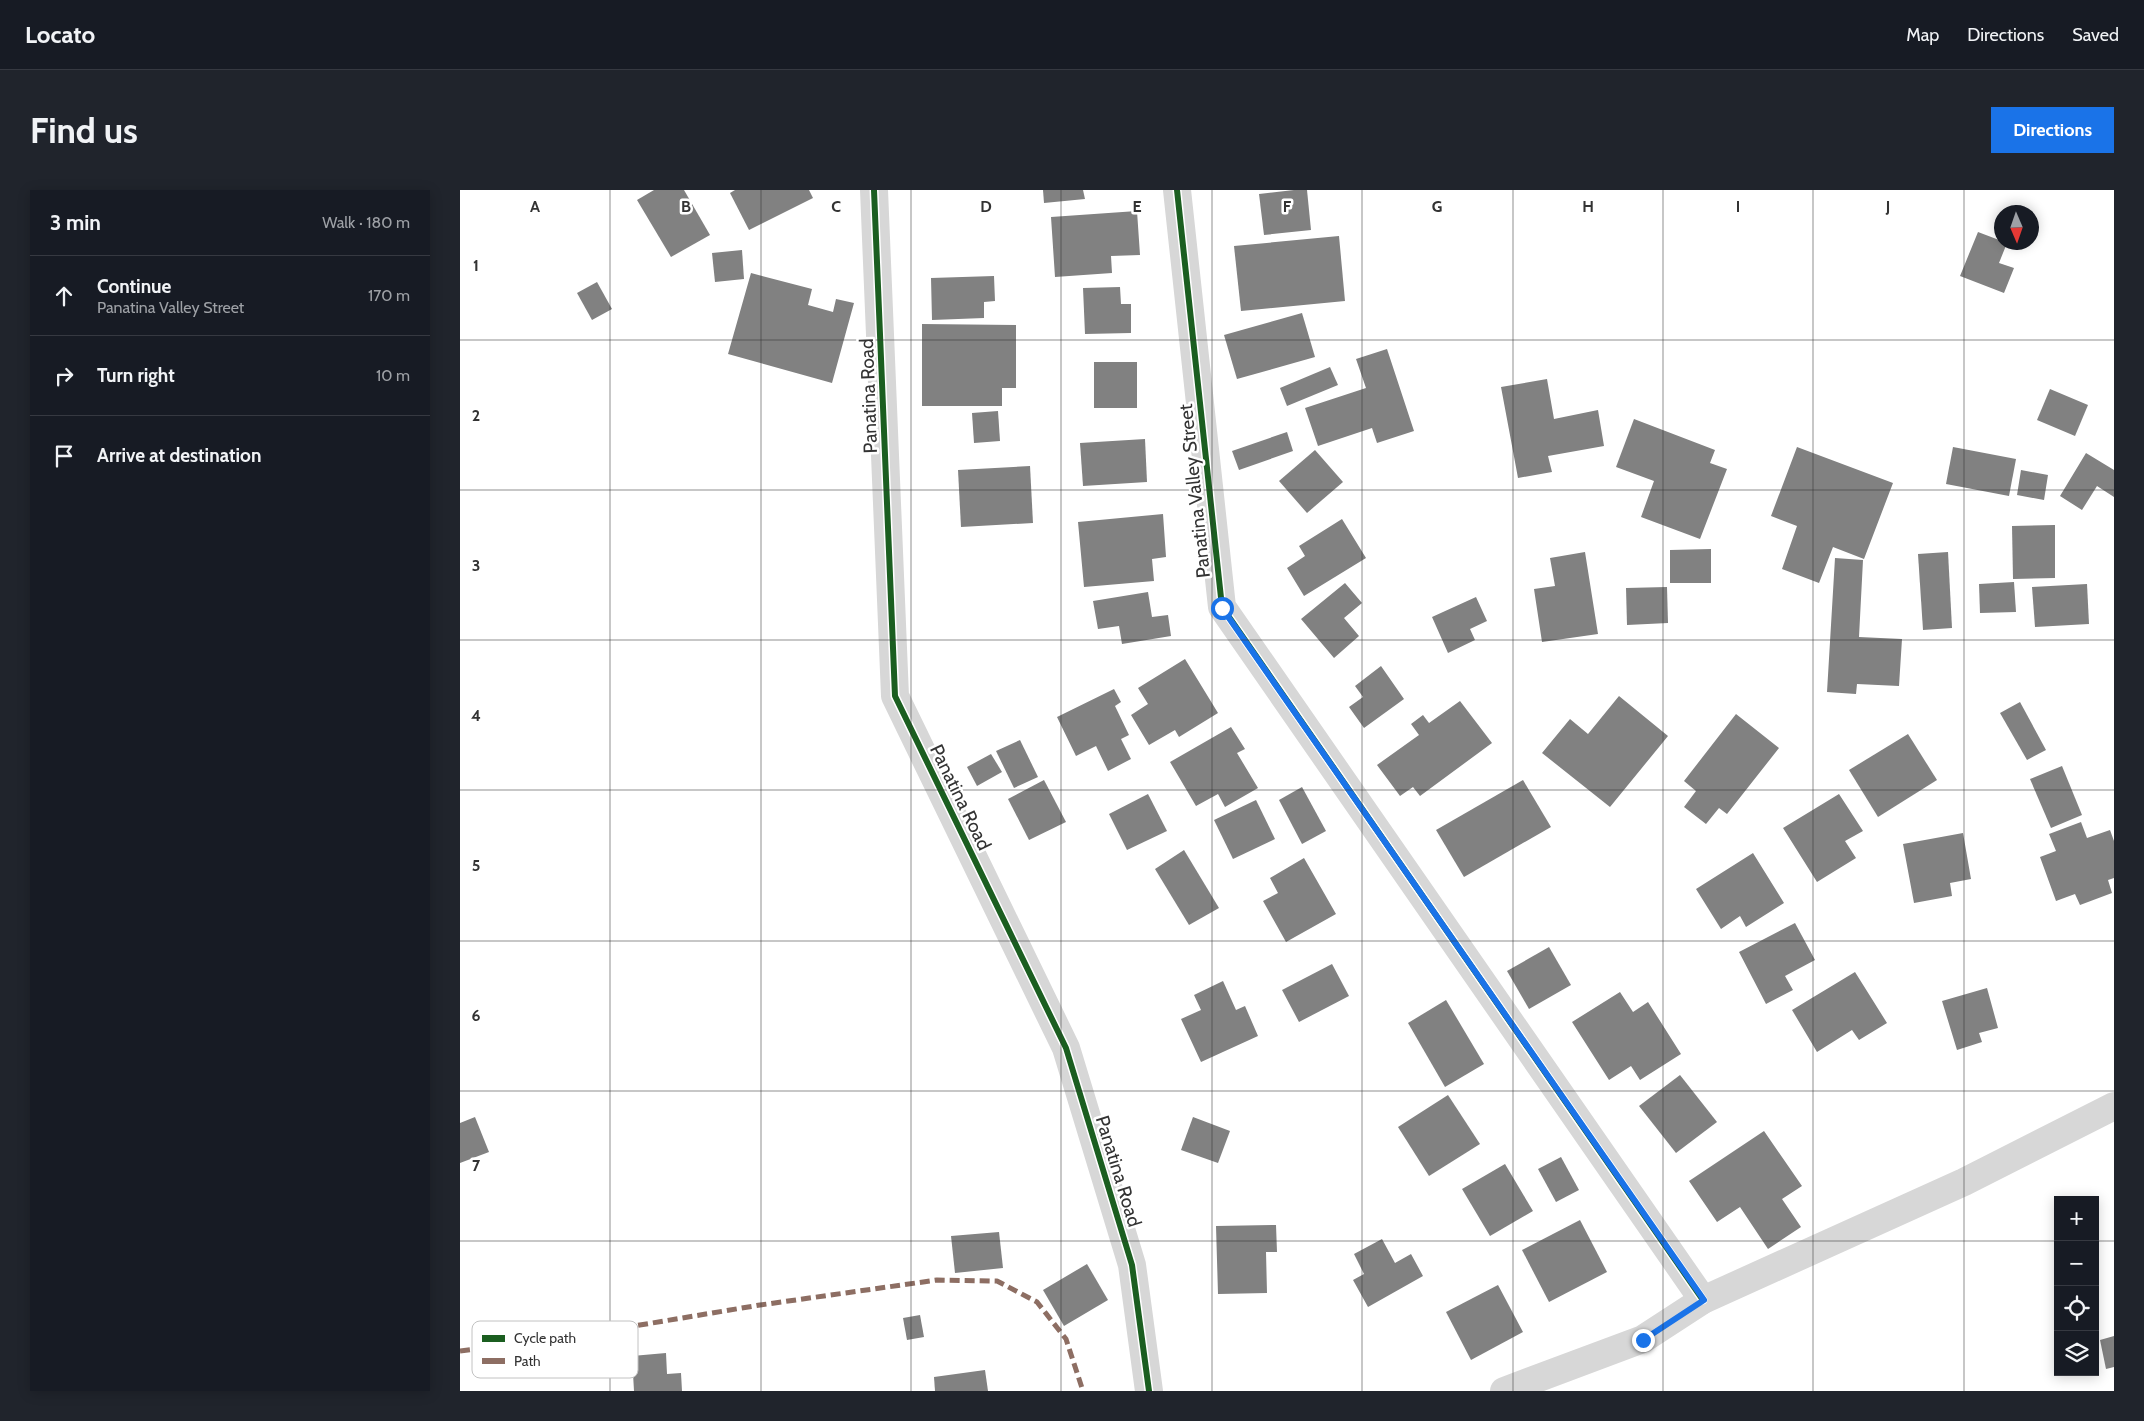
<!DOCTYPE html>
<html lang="en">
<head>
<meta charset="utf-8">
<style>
	body { margin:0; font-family:Cabin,sans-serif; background:#20242c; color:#f1f3f6 }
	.controls { position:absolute; right:15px; bottom:15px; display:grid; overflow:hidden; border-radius:0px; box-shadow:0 2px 12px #0003 }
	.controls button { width:45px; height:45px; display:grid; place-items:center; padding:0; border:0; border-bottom:1px solid #363941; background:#171b24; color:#f1f3f6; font:25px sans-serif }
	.compass { position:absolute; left:1534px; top:15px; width:45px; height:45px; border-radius:50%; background:#171b24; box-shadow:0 2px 12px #0003; rotate:178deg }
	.stop { position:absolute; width:15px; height:15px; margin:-11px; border:4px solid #1a73e8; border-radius:50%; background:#fff }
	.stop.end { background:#1a73e8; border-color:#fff; box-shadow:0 1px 5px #0008 }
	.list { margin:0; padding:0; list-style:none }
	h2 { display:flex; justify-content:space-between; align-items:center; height:65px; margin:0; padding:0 20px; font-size:21px }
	h2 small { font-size:16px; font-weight:400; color:#9ea1a6 }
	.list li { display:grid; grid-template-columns:32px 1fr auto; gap:15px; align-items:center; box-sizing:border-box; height:80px; padding:0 20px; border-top:1px solid #363941 }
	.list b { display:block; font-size:19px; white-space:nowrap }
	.list p { margin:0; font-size:16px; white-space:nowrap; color:#9ea1a6 }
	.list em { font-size:16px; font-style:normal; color:#9ea1a6 }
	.icon { flex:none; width:28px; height:28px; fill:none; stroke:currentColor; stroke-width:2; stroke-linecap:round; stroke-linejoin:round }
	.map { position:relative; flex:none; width:1654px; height:1201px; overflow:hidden; border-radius:0px }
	header { display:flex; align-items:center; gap:30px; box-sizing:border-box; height:70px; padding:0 25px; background:#171b24; border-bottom:1px solid #363941 }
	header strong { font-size:24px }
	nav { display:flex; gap:28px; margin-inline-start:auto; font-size:18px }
	.intro { display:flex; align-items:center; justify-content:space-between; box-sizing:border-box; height:120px; padding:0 30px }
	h1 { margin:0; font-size:35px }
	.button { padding:12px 22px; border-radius:0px; background:#1a73e8; color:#fff; font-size:18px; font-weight:700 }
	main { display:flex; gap:30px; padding:0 30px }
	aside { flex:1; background:#171b24; border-radius:0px; box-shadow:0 2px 12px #0003 }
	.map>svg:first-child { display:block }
</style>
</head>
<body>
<header>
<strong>Locato</strong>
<nav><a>Map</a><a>Directions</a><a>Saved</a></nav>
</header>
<div class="intro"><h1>Find us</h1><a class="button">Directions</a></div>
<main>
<aside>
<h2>3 min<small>Walk · 180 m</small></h2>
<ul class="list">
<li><svg class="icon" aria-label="ahead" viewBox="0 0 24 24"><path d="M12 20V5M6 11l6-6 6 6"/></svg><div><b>Continue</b><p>Panatina Valley Street</p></div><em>170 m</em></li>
<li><svg class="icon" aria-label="right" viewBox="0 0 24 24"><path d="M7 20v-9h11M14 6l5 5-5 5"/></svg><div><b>Turn right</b></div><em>10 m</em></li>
<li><svg class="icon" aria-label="arrive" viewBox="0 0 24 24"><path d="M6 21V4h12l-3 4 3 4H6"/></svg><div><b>Arrive at destination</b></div></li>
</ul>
</aside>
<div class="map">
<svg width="1654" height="1201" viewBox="0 0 1654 1201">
	<rect width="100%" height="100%" fill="#fff"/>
	<g fill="#818181">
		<polygon points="194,0 224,0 250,45 211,67 177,10"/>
		<polygon points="275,0 349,0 353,8 289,40 270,3"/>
		<polygon points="583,0 623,0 625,9 584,13"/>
		<polygon points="834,0 847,0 851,40 804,45 799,4"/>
		<polygon points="677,21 680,65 651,66 652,83 595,87 591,27"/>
		<polygon points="1518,42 1547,53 1539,73 1554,78 1544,103 1500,86"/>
		<polygon points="879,46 885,111 781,121 774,56"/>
		<polygon points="282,60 284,89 255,92 252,63"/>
		<polygon points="291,83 352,99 348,115 373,122 376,109 394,113 372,193 268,164"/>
		<polygon points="534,86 535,111 524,112 524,128 472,130 471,88"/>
		<polygon points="137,92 152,119 132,130 117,103"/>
		<polygon points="660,97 661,114 671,114 671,143 625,144 623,98"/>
		<polygon points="842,123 855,167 777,189 764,145"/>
		<polygon points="462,134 556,135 556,198 542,198 542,216 462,216"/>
		<polygon points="927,159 954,241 917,253 912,238 858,256 845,218 906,198 896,169"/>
		<rect x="634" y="172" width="43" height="46"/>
		<polygon points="870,177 878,195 827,216 820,198"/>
		<polygon points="1087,189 1094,229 1138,220 1144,256 1088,266 1092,282 1058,288 1041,197"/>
		<polygon points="1590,199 1628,215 1615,246 1577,230"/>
		<polygon points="538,221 540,251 514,253 512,223"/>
		<polygon points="1174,229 1255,260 1250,273 1267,279 1240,349 1181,327 1194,291 1156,277"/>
		<polygon points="827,242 833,261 779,280 772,261"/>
		<polygon points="685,249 687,292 623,296 620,253"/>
		<polygon points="1337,257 1433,293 1404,369 1373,357 1359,393 1322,379 1337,336 1311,326"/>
		<polygon points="1493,257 1556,269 1549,306 1486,294"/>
		<polygon points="855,260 883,292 847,323 819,291"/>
		<polygon points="1626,263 1654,280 1654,307 1637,296 1622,320 1600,306"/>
		<polygon points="570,276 573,333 501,337 498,280"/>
		<polygon points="1561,280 1588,285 1584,310 1557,305"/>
		<polygon points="703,324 706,367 692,369 694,391 624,397 618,332"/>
		<polygon points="882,329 906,368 844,406 827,378 845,366 839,356"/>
		<polygon points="1595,335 1595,388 1553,389 1552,336"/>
		<polygon points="1251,359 1251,393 1210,393 1210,360"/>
		<polygon points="1125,362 1138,444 1082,452 1074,399 1095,396 1090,368"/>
		<polygon points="1488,362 1492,438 1463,440 1458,364"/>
		<polygon points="1375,368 1403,370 1399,447 1442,449 1439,496 1397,494 1396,504 1367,502"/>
		<polygon points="1554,392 1556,422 1520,423 1519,394"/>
		<polygon points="885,393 902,413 884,428 899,446 874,468 841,429"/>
		<polygon points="1627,394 1629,434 1575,437 1572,397"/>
		<polygon points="1207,397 1208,433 1167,435 1166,398"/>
		<polygon points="688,402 692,427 708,425 711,446 662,454 659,436 638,439 633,411"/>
		<polygon points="1016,407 1027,431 1010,439 1015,450 988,463 972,427"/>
		<polygon points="725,469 758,523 719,547 715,540 689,555 671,525 688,514 678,498"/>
		<polygon points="921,476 944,509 904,538 889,517 903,507 895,496"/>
		<polygon points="654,499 661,512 655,516 669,545 661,549 671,569 648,581 636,556 616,566 597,527"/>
		<polygon points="1159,506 1208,546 1150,617 1082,563 1110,529 1128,544"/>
		<polygon points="1000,511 1032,553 960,606 953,597 940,606 917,575 959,545 951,534 963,525 969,533"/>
		<polygon points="1560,512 1586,560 1567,570 1540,523"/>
		<polygon points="1276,524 1319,558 1267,624 1259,618 1246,634 1224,617 1236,601 1224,591"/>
		<polygon points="771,537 785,559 777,563 798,598 765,617 758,604 736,616 710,572"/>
		<polygon points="1448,544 1477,590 1418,627 1389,580"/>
		<polygon points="560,550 578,587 554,598 536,561"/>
		<polygon points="531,564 542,582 517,596 507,577"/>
		<polygon points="1602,576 1622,625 1591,638 1570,589"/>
		<polygon points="584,590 606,632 569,650 548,609"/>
		<polygon points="1063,590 1091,637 1004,687 976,640"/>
		<polygon points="842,597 866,641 842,654 819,610"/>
		<polygon points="688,604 707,641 667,660 649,624"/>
		<polygon points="1379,604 1403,641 1385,651 1396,668 1357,692 1323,638"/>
		<polygon points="796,610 815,649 773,669 754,630"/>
		<polygon points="1621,632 1627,648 1650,640 1654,651 1654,688 1648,690 1652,703 1620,715 1615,704 1596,711 1580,667 1596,661 1589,644"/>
		<polygon points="1503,643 1511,689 1490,693 1492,706 1454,713 1443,654"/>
		<polygon points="724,660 759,718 729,735 695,679"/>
		<polygon points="1293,663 1324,713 1286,737 1280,726 1261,739 1236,699"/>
		<polygon points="844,668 876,724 826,752 803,711 818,703 810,688"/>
		<polygon points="1335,733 1355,770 1325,786 1333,800 1306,814 1279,762"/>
		<polygon points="1089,757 1111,795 1069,819 1047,781"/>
		<polygon points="872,774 889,806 839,832 822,800"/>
		<polygon points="1395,782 1427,833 1399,850 1392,840 1357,862 1332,820"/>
		<polygon points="763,791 776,820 785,816 798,846 741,872 721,829 741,820 734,805"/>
		<polygon points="1527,798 1538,838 1519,843 1522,852 1497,860 1482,811"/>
		<polygon points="1160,802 1173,822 1188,812 1221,864 1180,890 1171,876 1149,890 1112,832"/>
		<polygon points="986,810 1024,874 985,897 948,833"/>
		<polygon points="1220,885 1257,932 1216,963 1179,916"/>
		<polygon points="988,905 1020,954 969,986 938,937"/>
		<polygon points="15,927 29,962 0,973 0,933"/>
		<polygon points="733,927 770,941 758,973 721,960"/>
		<polygon points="1304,941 1342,996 1322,1009 1341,1037 1308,1059 1280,1017 1257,1032 1229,991"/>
		<polygon points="1101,967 1119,1000 1096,1012 1078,979"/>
		<polygon points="1045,974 1073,1021 1030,1046 1002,999"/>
		<polygon points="1120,1030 1147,1082 1089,1112 1062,1060"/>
		<polygon points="816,1035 817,1062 806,1062 807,1103 758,1104 756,1036"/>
		<polygon points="539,1042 543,1078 495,1083 491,1046"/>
		<polygon points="922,1049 935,1073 951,1064 963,1086 908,1117 893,1090 904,1084 894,1064"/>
		<polygon points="627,1074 648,1110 604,1136 583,1100"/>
		<polygon points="1038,1095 1063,1142 1011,1170 986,1122"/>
		<polygon points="460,1125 464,1147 447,1150 443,1128"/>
		<polygon points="1654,1146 1654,1177 1646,1179 1640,1150"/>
		<polygon points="206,1163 207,1184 221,1183 222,1201 174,1201 172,1166"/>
		<polygon points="525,1180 528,1201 475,1201 474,1187"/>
	</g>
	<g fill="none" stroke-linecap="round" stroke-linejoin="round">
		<g stroke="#d7d7d7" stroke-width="28">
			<polyline points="414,0 435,506 606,858 672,1075 689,1201"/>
			<polyline points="717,0 762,417 1243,1110"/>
			<polyline points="1044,1201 1183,1149 1243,1110 1504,992 1654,916"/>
		</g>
		<polyline stroke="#8d6e63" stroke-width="5" stroke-dasharray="10 5" stroke-linecap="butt" points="0,1161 78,1152 300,1115 477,1090 537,1091 577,1112 606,1149 623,1201"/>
		<defs>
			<g id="cycleway">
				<polyline points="414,0 435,506 606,858 672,1075 689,1201"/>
				<polyline points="717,0 762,417 1243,1110"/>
			</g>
		</defs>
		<use href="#cycleway" stroke="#fff" stroke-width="9"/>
		<use href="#cycleway" stroke="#1b5e20" stroke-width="6"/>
	</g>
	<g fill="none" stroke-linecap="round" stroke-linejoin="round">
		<polyline stroke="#1a73e8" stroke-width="6" points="762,418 1244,1110 1183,1150"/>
	</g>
	<path fill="none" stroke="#333" stroke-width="1" stroke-opacity="0.55" d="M150 0V1201M301 0V1201M451 0V1201M601 0V1201M752 0V1201M902 0V1201M1053 0V1201M1203 0V1201M1353 0V1201M1504 0V1201M0 150H1654M0 300H1654M0 450H1654M0 600H1654M0 751H1654M0 901H1654M0 1051H1598M1635 1051H1654"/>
	<g text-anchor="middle" stroke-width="5" stroke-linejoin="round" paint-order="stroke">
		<g font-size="19" fill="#333" stroke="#fff">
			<text transform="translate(408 206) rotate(-92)" y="7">Panatina Road</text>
			<text transform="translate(734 301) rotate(-96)" y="7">Panatina Valley Street</text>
			<text transform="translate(501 607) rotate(64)" y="7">Panatina Road</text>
			<text transform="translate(659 981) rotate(73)" y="7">Panatina Road</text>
		</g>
	</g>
	<rect x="12" y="1131" width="166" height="57" rx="8" fill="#fff" stroke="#c2c2c2" stroke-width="1"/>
	<rect x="22" y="1145" width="23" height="7" fill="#1b5e20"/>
	<rect x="22" y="1168" width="23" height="6" fill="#8d6e63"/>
	<g font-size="14" fill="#333">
		<text x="54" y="1153">Cycle path</text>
		<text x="54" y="1176">Path</text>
	</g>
	<g font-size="16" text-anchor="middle" font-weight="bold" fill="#333" stroke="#fff" stroke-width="5" stroke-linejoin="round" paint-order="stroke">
		<text x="75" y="22">A</text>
		<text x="226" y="22">B</text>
		<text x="376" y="22">C</text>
		<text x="526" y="22">D</text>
		<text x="677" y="22">E</text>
		<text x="827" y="22">F</text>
		<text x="977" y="22">G</text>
		<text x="1128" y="22">H</text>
		<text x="1278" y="22">I</text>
		<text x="1428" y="22">J</text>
		<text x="16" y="81">1</text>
		<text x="16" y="231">2</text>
		<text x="16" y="381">3</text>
		<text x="16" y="531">4</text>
		<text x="16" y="681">5</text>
		<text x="16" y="831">6</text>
		<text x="16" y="981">7</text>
	</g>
</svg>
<div class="controls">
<button>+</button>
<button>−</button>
<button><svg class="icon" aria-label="locate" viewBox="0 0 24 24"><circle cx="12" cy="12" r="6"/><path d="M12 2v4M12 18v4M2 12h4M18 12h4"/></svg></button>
<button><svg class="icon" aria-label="layers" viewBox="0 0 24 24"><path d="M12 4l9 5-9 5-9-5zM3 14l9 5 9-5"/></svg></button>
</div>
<svg class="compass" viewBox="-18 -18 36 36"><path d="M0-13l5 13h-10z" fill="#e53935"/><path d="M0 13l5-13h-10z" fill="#9ea1a6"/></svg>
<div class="stop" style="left:762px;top:418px"></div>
<div class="stop end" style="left:1183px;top:1150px"></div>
</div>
</main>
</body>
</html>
